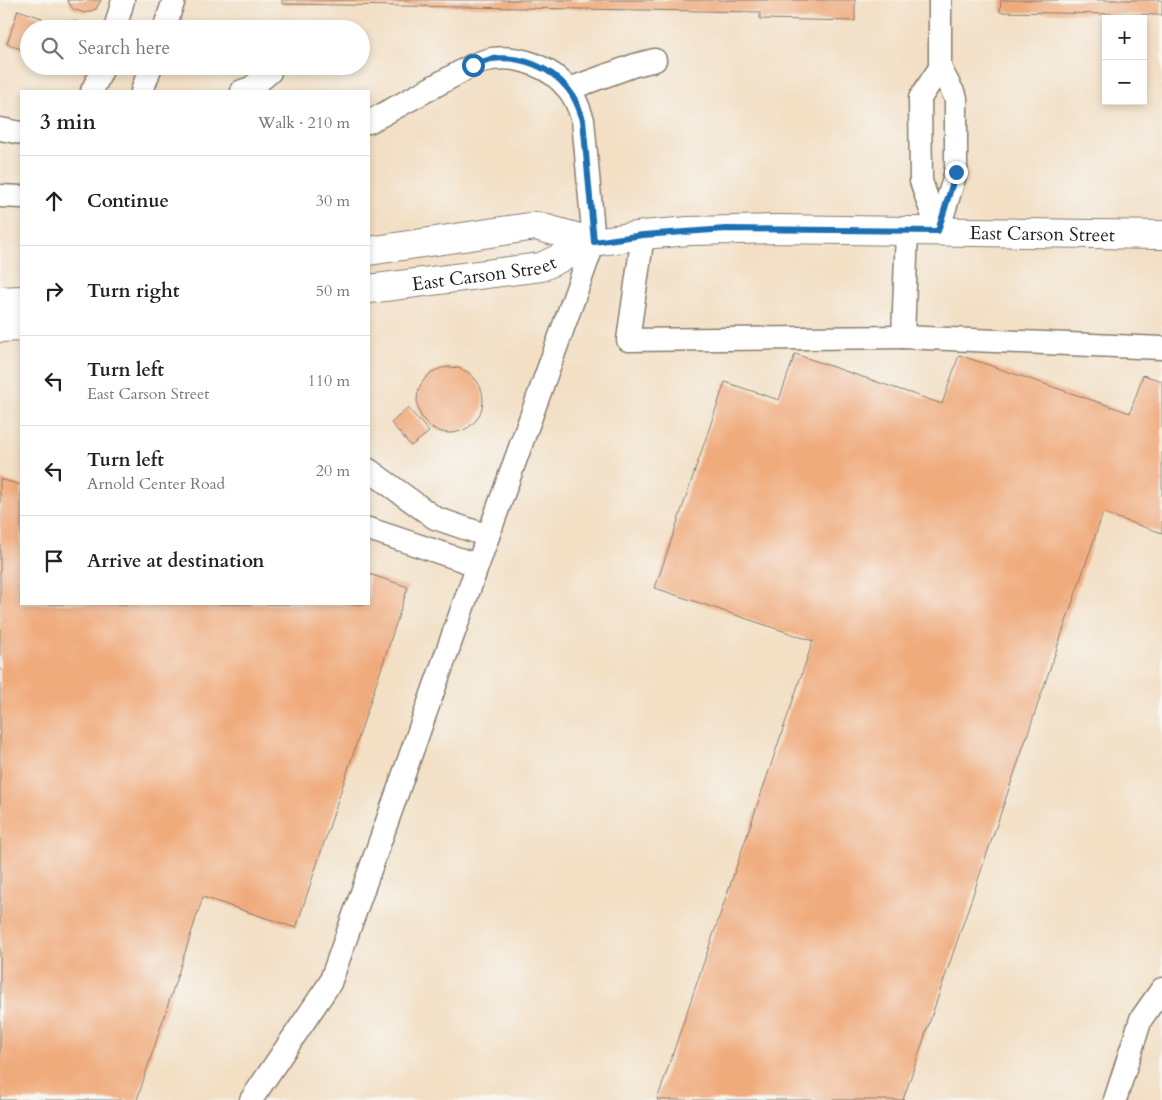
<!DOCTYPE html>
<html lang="en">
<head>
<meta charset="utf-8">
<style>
	body { margin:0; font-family:Cardo,serif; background:#f2f2f2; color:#222 }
	.controls { position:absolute; right:15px; top:15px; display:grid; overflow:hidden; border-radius:0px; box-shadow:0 2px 8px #0003 }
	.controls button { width:45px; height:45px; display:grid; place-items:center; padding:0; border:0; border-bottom:1px solid #e0e0e0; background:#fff; color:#222; font:25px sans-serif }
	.stop { position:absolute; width:15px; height:15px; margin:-11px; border:4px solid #1f6fb2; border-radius:50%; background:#fff }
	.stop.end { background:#1f6fb2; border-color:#fff; box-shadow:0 1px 5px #0008 }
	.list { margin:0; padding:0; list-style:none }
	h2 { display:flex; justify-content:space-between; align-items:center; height:65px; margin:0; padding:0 20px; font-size:21px }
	h2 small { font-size:16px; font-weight:400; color:#767676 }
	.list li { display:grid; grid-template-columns:32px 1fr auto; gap:15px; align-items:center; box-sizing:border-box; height:90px; padding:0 20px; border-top:1px solid #e0e0e0 }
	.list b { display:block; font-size:19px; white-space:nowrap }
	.list p { margin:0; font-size:16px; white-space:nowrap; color:#767676 }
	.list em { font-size:16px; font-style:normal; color:#767676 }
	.icon { flex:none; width:28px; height:28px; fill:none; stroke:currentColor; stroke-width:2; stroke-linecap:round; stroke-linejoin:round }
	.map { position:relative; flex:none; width:1162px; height:1100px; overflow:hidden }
	.search { position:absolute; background:#fff; box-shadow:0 2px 8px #0003; left:20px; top:20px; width:350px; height:55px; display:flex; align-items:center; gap:12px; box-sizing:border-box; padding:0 18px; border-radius:28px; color:#767676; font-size:19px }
	.panel { position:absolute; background:#fff; box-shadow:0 2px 8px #0003; left:20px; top:90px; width:350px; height:515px; border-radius:0px }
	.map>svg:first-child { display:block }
</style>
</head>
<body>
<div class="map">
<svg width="1162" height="1100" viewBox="0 0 1162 1100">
	<rect width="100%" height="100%" fill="#f6f6f2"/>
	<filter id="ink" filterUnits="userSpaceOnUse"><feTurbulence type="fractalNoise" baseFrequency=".02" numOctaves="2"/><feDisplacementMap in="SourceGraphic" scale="10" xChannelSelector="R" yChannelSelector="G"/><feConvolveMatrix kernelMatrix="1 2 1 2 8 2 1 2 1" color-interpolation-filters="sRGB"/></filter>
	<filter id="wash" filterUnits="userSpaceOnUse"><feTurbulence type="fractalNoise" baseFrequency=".0096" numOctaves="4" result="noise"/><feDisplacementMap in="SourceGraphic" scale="20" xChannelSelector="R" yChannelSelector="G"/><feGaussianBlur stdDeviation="1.12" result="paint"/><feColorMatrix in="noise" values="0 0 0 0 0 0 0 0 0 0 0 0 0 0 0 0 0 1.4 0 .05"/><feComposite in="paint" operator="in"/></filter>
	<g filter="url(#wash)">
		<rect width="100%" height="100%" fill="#f3dfc4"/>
		<g id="blocks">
			<g fill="#f0ab7d">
				<polygon points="67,0 101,0 96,9 85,13 73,9"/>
				<polygon points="282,0 855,0 855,21 760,19 760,12 282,4"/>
				<polygon points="1001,0 1162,0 1162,15 1000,12"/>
				<polygon points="18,10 42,18 39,29 29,29 29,52 7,44"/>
				<polygon points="66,21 75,21 80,23 86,29 56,29"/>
				<polygon points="795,354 942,404 959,355 1130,413 1143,375 1162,381 1162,533 1103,513 903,1100 657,1100 813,641 655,588 725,382 779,400"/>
				<circle cx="450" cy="400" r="33"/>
				<polygon points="408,408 429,432 411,446 391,423"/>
				<polygon points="0,479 21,485 21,604 369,604 369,574 408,587 296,928 203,897 137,1100 0,1100"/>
			</g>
		</g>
	</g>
	<g filter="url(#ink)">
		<use href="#blocks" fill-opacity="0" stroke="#887e70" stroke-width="1"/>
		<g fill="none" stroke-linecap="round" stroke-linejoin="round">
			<defs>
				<g id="minor">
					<polyline points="115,29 123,0"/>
					<polyline points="164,29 174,0"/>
					<polyline points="569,89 635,65 655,60"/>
					<polyline points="92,91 104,66"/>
					<polyline points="142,91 151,66"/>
					<polyline points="242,91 251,88 270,72 262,66"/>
					<polyline points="0,129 21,133"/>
					<polyline points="0,196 21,197"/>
					<polyline points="907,231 903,337 1162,348"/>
					<polyline points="938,231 956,172 956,98 940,68 940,0"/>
					<polyline points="938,231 921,181 920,98 940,68"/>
					<polyline points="643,235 628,340 903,337"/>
					<polyline points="369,470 435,518 488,536"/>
					<polyline points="369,529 477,565"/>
					<path d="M251 1100 330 983 488 536 594 242 583 120C579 109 576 98 568 89 551 67 519 55 492 59 486 60 479 63 473 65L369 122"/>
					<polyline points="1115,1100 1141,1019 1162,989"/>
				</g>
				<g id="major">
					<polyline points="369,251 536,226 594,242"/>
					<path id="s1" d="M369 289 541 267 594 242 643 235 689 231 777 229 1162 235"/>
					<polyline points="0,301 21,300"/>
					<polyline points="0,328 21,327"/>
				</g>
			</defs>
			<use href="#minor" stroke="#887e70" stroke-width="25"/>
			<use href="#major" stroke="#887e70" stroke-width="30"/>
			<use href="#minor" stroke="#fff" stroke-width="22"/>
			<use href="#major" stroke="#fff" stroke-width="28"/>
		</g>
	</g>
	<g fill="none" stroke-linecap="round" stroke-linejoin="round" filter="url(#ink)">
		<path stroke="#1f6fb2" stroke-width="6" d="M473 65C479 63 486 60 492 59 519 55 551 67 568 89 576 98 579 109 583 120L594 242 643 235 726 229 938 231 956 172"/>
	</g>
	<g text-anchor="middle" stroke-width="4" stroke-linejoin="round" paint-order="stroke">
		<g font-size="19" fill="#1c1c1c" stroke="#f6f6f2">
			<text dy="7" stroke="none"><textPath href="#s1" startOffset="681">East Carson Street</textPath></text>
			<text dy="7" stroke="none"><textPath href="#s1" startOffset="116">East Carson Street</textPath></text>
		</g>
	</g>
</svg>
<div class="controls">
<button>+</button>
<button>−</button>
</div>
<div class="stop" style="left:473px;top:65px"></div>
<div class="stop end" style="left:956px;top:172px"></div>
<div class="search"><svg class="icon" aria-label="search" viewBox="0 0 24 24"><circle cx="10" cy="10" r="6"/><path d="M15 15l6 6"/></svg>Search here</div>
<section class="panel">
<h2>3 min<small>Walk · 210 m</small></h2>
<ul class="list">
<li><svg class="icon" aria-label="ahead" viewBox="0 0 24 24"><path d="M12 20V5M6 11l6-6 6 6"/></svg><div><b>Continue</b></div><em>30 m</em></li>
<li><svg class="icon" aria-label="right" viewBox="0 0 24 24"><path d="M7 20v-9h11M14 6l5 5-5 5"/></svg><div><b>Turn right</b></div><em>50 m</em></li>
<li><svg class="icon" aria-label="left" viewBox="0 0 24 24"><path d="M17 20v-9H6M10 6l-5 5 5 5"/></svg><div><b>Turn left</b><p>East Carson Street</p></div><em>110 m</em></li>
<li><svg class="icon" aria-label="left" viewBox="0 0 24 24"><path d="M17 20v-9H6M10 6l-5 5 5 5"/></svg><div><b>Turn left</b><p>Arnold Center Road</p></div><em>20 m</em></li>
<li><svg class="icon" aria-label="arrive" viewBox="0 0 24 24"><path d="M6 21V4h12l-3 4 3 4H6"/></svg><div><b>Arrive at destination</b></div></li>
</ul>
</section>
</div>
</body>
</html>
